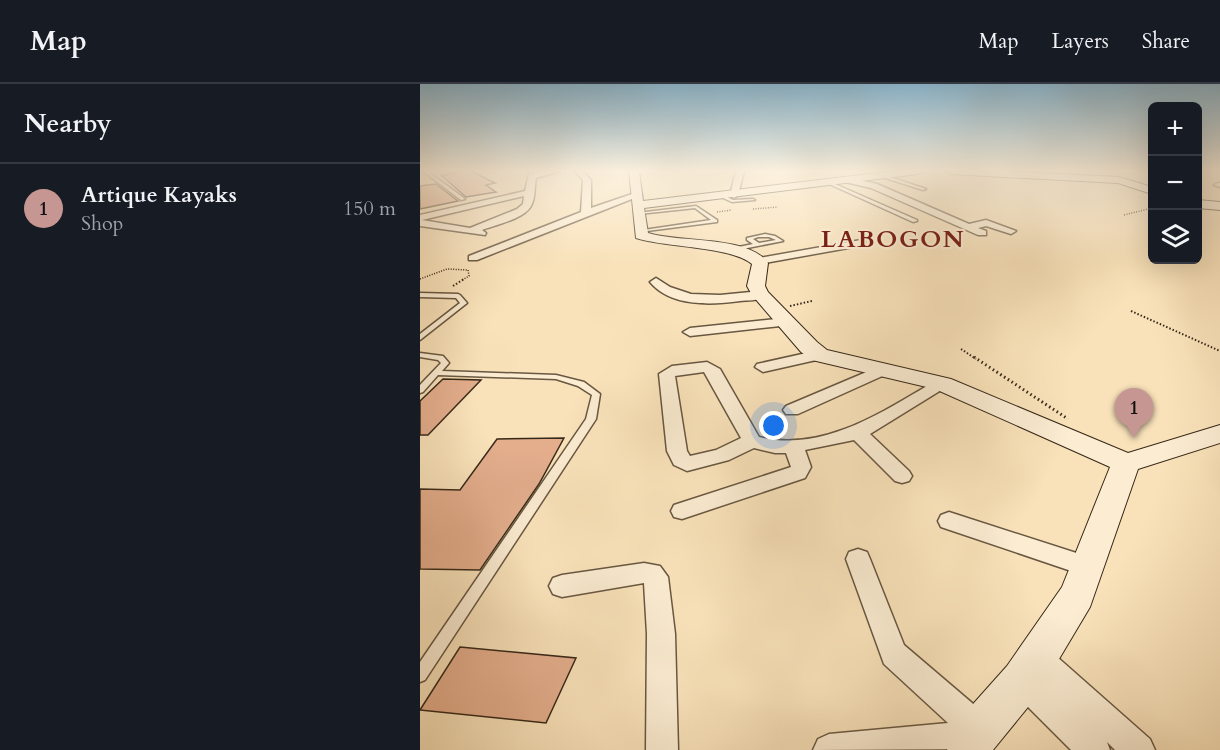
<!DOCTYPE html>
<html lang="en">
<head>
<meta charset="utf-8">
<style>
	body { margin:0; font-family:Cardo,serif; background:#20242c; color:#f1f3f6 }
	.controls { position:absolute; right:18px; top:18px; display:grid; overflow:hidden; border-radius:9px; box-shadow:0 6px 24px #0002 }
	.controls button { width:54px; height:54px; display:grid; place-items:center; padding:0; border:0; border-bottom:2px solid #363941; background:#171b24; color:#f1f3f6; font:30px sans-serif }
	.you { position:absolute; left:354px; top:342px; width:21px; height:21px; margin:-15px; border:4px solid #fff; border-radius:50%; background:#1a73e8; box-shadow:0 0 0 9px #1a73e833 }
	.badge { display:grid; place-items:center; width:39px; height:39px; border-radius:50%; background:#c59692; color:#111; font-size:20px; font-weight:700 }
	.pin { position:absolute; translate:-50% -50px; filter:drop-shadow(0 2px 3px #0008) }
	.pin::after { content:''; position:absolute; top:32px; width:21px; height:18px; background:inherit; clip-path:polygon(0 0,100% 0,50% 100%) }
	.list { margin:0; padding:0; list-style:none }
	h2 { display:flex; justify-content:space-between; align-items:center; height:78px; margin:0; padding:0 24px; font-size:26px }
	h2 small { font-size:20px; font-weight:400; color:#9ea1a6 }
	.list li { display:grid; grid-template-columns:39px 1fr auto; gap:18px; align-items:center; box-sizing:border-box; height:90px; padding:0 24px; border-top:2px solid #363941 }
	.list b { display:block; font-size:22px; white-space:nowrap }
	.list p { margin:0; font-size:20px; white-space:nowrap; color:#9ea1a6 }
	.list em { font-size:20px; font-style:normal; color:#9ea1a6 }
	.icon { flex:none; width:33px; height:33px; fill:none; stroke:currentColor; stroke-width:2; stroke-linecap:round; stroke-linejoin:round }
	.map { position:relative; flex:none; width:800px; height:666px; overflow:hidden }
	header { display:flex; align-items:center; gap:36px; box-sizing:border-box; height:84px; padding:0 30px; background:#171b24; border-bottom:2px solid #363941 }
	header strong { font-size:28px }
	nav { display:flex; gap:33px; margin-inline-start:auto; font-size:21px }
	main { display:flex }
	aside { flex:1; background:#171b24 }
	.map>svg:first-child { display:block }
</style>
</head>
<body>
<header>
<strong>Map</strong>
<nav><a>Map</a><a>Layers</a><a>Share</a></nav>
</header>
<main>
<aside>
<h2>Nearby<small></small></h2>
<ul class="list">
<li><span class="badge">1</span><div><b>Artique Kayaks</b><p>Shop</p></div><em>150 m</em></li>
</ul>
</aside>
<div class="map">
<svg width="800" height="666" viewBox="0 0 800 666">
	<rect width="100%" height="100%" fill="#f9e2ba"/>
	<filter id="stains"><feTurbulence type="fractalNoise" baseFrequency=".00333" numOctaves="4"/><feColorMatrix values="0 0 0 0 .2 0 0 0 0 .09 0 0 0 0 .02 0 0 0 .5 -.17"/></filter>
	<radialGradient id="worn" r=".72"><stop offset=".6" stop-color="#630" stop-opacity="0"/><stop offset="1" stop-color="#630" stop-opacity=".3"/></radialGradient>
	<g fill="#e4ae8d" stroke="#372919" stroke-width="1.5">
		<polygon points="42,87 51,87 75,99 66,101 76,108 46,113 22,92"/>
		<polygon points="16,100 38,117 0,125 0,102"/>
		<polygon points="23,295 61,296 8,351 0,351 0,317"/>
		<polygon points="144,354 119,400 60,486 0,485 0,405 40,406 77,355"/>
		<polygon points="40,563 156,574 126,639 0,626"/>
	</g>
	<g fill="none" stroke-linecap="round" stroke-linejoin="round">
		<defs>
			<g id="lane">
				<polygon points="3,87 7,87 45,115 41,116"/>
				<polygon points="16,87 40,87 22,90"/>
				<polygon points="459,90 461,90 506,105 503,106 459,92"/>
				<polygon points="408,97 497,136 497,137 493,138 407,99"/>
				<polygon points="303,111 313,116 333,115 335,116 312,118 301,113"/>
				<polygon points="276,122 297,136 297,138 219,148 217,147 291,136 275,124 219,130 217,129"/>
				<path d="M345 150 355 152 363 157 312 167 309 165 333 160 327 156V154ZM338 153H349L356 156 339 159 333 155Z"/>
				<polygon points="0,209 38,210 40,211 47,219 0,256 0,250 40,219 36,214 0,213"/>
				<polygon points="0,269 23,272 29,279 22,287 136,291 164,298 180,310 176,335 5,596 0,598 0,578 166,335 172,311 158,302 136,295 18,291 3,308 0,309 0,301 21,279 18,276 0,273"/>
			</g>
			<g id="street">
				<path d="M127 87H140L116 94C114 103 116 113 111 122 104 135 75 141 62 146L66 149 65 151 0 142V131L105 107 109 90ZM104 112 103 120 97 125 50 144 2 136Z"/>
				<polygon points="155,87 162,87 171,96 171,124 215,109 222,111 57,176 49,176 49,172 161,128 163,96"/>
				<polygon points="316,87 324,87 318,111 314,114 310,111"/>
				<polygon points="424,93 457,100 549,140 566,136 596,147 591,150 566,142 558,144 566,147 566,151 558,151 451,104 421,97"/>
				<polygon points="798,99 800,99 800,103 794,101"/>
				<polygon points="441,156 445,157 445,161 339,180 333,177 339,174"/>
				<path d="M236 194 250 203 271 210 300 211 341 207 347 211C341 217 329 216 320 217 291 221 251 223 230 198Z"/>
				<polygon points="365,234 372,238 370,241 270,252 263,248 270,244"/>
				<polygon points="400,266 405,268 408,271 405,274 343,288 335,283 337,280"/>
				<path d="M287 278 300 285 339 353C403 369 464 327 517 296H529L531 300 450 350 489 387 492 392 489 397 482 399 475 397 434 356 385 366 391 383 385 394 262 435 254 433 251 427 254 421 371 383 366 369H355L334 364 309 376 267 387 254 381 247 367 239 290 252 282ZM284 288 321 354 296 366 270 372 267 367 255 292Z"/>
				<polygon points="463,281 471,286 469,289 378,330 366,330 363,326 366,322"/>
				<polygon points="529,428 675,475 678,482 675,489 666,492 521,443 518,437 521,431"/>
				<polygon points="438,465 447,468 450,475 484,561 572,636 577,647 572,658 566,661 564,665 393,666 398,655 409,650 528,639 464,580 426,475 429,468"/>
				<polygon points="224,479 240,482 248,493 255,550 258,666 226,666 227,550 224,499 142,513 133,510 129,502 133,494 142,491"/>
				<polygon points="617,560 627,564 730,655 735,666 695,666 687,658 690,666 651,666 592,607 587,597 592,587 602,582 608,585 603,574 607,564"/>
			</g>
			<g id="secondary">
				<path d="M209 87H219L223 117 475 87H503L498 90 224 124 228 149C260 159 328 151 348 179L345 202 348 208 397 258 407 266 531 295 708 369 800 341V359L718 385 670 523 617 612 573 666H527L537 638 587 582 642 503 690 383 515 305 392 276 381 268 332 211 327 202 332 180C310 162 247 164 216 154Z"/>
				<polygon points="525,87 582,87 699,93 732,103 732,110 698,99 530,90"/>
				<polygon points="778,116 800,118 800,126 778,124"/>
			</g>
		</defs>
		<use href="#lane" stroke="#685741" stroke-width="3"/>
		<use href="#street" stroke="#685741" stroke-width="3"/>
		<use href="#secondary" stroke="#372919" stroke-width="2"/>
		<g stroke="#372919" stroke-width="1.5" stroke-dasharray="1 1.5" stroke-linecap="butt">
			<polyline points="333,125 358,123"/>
			<polyline points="297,128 312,126"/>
			<polyline points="704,131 732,124"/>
			<polyline points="0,195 27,185 48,186 49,192 42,196"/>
		</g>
		<g stroke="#372919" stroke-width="2" stroke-dasharray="1.5 2" stroke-linecap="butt">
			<polyline points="33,202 44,195"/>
			<polyline points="370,222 392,217"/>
			<polyline points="711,227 800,267"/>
			<polyline points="541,265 556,275"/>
		</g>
		<polyline stroke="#372919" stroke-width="3" stroke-dasharray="1.5 3" stroke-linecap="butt" points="554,273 648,335"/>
		<use href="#lane" fill="#fbecd2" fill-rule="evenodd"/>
		<use href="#street" fill="#fbecd2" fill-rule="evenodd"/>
		<use href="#secondary" fill="#fbecd2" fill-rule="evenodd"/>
	</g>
	<linearGradient id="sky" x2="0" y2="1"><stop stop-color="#8ab8d2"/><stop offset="0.48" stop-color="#fcf2e0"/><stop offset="1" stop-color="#fcf2e0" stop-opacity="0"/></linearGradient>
	<rect width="800" height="180" fill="url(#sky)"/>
	<g text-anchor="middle" stroke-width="4.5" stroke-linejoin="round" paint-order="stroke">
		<g font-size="24" font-weight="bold" letter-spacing="1.5" fill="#7a1f14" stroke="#fbecd2">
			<text x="473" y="163">LABOGON</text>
		</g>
	</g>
	<rect width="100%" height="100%" filter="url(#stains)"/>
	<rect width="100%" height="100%" fill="url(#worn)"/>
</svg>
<div class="controls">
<button>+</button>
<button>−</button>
<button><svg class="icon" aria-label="layers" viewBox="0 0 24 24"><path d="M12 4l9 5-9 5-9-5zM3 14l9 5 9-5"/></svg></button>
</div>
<div class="you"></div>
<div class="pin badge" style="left:714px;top:354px">1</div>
</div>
</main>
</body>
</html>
